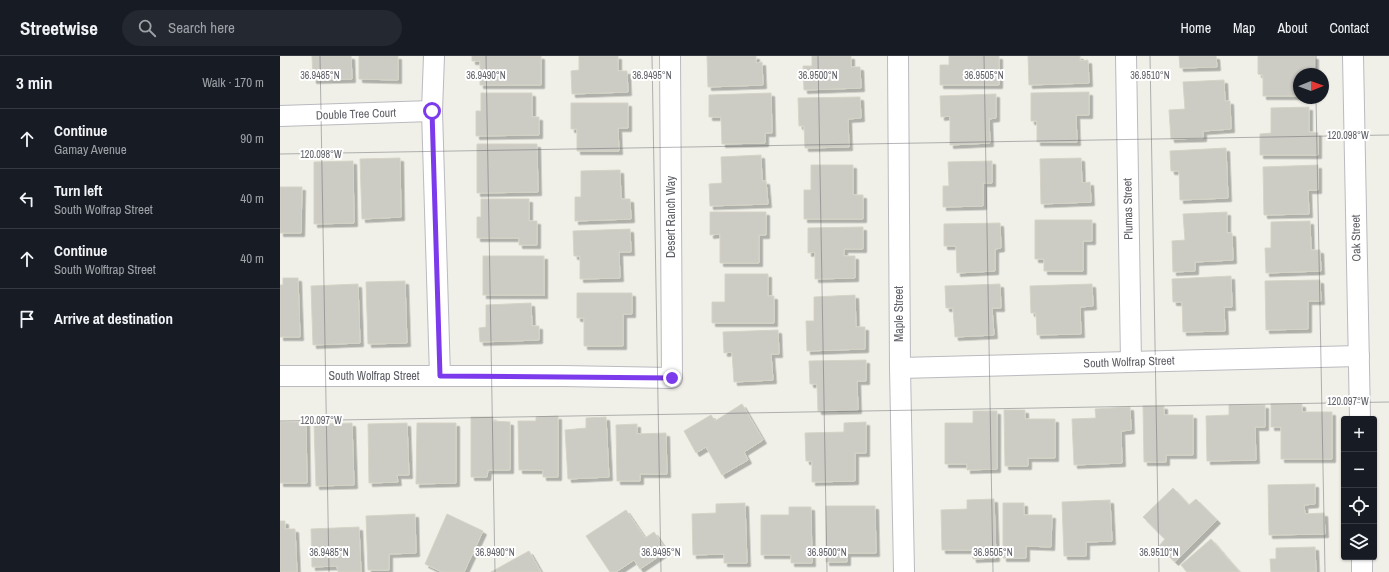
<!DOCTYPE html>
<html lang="en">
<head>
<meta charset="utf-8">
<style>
	body { margin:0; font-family:"Archivo Narrow",sans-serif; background:#242831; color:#f1f3f6 }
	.controls { position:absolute; right:12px; bottom:12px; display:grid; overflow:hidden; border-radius:4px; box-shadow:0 1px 3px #0004 }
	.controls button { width:36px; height:36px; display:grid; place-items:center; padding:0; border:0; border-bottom:1px solid #363941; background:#171b24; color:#f1f3f6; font:20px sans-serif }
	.compass { position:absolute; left:1013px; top:12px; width:36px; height:36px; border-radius:50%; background:#171b24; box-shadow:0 1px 3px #0004; rotate:89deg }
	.stop { position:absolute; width:12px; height:12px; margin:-9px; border:3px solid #7c3aed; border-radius:50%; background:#fff }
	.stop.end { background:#7c3aed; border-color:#fff; box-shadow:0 1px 4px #0008 }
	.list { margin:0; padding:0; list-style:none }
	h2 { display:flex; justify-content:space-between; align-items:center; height:52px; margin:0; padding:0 16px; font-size:17px }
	h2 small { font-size:13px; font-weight:400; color:#9ea1a6 }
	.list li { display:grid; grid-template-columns:26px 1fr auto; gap:12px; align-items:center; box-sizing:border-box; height:60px; padding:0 16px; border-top:1px solid #363941 }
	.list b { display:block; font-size:15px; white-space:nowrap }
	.list p { margin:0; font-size:13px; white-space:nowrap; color:#9ea1a6 }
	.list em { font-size:13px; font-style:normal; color:#9ea1a6 }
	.icon { flex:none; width:22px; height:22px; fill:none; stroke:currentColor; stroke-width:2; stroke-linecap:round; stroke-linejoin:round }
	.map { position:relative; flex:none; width:1109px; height:516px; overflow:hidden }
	header { display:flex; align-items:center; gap:24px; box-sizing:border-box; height:56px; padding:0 20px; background:#171b24; border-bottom:1px solid #363941 }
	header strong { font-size:19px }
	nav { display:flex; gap:22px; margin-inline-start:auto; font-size:14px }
	.search { width:280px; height:36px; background:#242831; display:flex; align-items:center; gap:10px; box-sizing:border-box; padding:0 14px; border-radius:22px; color:#9ea1a6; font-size:15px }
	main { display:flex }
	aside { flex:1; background:#171b24 }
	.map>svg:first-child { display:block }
</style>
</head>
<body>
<header>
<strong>Streetwise</strong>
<div class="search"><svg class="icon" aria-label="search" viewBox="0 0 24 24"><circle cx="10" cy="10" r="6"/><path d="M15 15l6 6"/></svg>Search here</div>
<nav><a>Home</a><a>Map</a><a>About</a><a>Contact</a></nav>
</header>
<main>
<aside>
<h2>3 min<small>Walk · 170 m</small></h2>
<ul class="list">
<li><svg class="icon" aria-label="ahead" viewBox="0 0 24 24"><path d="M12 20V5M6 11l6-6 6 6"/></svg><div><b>Continue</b><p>Gamay Avenue</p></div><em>90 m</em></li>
<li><svg class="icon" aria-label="left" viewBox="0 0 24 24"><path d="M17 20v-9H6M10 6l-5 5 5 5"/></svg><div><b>Turn left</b><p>South Wolfrap Street</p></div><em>40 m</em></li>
<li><svg class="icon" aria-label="ahead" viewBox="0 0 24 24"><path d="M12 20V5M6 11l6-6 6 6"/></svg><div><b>Continue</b><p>South Wolftrap Street</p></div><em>40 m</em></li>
<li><svg class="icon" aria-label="arrive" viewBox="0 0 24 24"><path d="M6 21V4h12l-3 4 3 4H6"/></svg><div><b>Arrive at destination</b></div></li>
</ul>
</aside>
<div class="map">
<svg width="1109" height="516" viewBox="0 0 1109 516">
	<defs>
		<filter id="shadow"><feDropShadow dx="3.5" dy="3.5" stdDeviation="0" flood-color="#0004"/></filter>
	</defs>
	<rect width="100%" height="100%" fill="#f0f0e8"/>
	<g fill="#cccbc4" stroke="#d5d4c6" filter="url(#shadow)">
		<polygon points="32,0 71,0 72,23 33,24"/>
		<polygon points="79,0 118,0 118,24 79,23"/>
		<polygon points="192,0 261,0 261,29 200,29 200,5 192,5"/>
		<polygon points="299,0 338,0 338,15 347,15 348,36 292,38 291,15 299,14"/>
		<polygon points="427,0 476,0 476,7 482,6 483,29 428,31"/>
		<polygon points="532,0 571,0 571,11 580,11 581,32 524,34 523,10 532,10"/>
		<polygon points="669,0 719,0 719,29 660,29 660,9 669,9"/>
		<polygon points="748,0 800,0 800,5 808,4 809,27 749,29"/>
		<polygon points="899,0 936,0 937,11 900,12"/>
		<polygon points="978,0 1035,0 1035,16 1025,16 1025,18 1019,18 1019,40 983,40 983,19 978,18"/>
		<polygon points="944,24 945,45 950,45 951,73 923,75 923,82 891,83 889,54 905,53 903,26"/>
		<polygon points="809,36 809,59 796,59 797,86 757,86 757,65 751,65 751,37"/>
		<polygon points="201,37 252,37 252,61 259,61 259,79 196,80 196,55 201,55"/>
		<polygon points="491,37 492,77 485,77 485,87 442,88 441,61 429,61 429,39"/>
		<polygon points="716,38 716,62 709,63 710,87 670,89 670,60 661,61 660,40"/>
		<polygon points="580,41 581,62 568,63 569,91 525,92 524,70 519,70 518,42"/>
		<polygon points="291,47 348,47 348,72 338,72 339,95 297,95 297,73 291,73"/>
		<polygon points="1029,51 1029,76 1038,77 1038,99 980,99 980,78 991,77 991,52"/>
		<polygon points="197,88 257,88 258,136 197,137"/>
		<polygon points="946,92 948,142 900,144 899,115 891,115 890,95"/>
		<polygon points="481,99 482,125 486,125 488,148 430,150 429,128 442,127 441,101"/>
		<polygon points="120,102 121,161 82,163 80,103"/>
		<polygon points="801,102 802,127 810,126 811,146 761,148 760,103"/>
		<polygon points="73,105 74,167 34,168 34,106"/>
		<polygon points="712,105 712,127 703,127 703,150 663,151 663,130 669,130 668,106"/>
		<polygon points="531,109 573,109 573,139 583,139 583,163 524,163 524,134 531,134"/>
		<polygon points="1038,109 1038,134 1028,134 1029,158 984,159 983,111"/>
		<polygon points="340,114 341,143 350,143 351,163 295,165 295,141 301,141 301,115"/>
		<polygon points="0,131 22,131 21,177 0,177"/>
		<polygon points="201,143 249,143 249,165 257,165 257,189 239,189 239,182 197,182 197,161 201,161"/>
		<polygon points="430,156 486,156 486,179 479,179 479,207 440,207 440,178 430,179"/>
		<polygon points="947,156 947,177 952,177 953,204 915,206 915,215 893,216 892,185 905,184 903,158"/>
		<polygon points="755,164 812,164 812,185 803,185 803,215 764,215 764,203 755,203"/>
		<polygon points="1030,165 1031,194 1040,194 1041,215 986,217 985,192 991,192 991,166"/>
		<polygon points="720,167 721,192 715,193 715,215 677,217 676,190 664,190 664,168"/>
		<polygon points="583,171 583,193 564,193 564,200 575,200 575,222 535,223 535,196 528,197 528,172"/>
		<polygon points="350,173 351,196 339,196 340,222 300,223 300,200 294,200 293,175"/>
		<rect x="203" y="200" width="61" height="39"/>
		<polygon points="445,218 488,218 488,240 494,240 494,267 432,267 432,246 445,246"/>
		<polygon points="951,220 952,251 944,251 945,275 903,276 902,246 893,246 892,223"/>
		<polygon points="3,222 18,222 20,281 0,281 0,229 3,229"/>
		<polygon points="1040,224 1041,245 1028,245 1028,273 986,274 985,225"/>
		<polygon points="125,225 127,287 88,288 86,226"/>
		<polygon points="78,228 80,287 33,289 31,230"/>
		<polygon points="720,228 721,252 712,252 714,279 675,281 673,252 666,252 665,230"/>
		<polygon points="812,228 813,250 800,251 801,278 757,279 756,257 751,257 750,230"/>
		<polygon points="297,237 352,237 352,258 343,258 343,290 304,290 304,262 297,262"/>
		<polygon points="575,239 576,271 585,271 585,293 527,295 526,265 534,265 534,241"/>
		<polygon points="251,247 252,270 259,270 259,284 200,286 199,272 206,271 206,249"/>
		<polygon points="498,274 499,298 491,298 493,324 454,326 452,296 444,297 443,276"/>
		<polygon points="586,304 586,325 577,325 578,354 538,355 537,328 530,328 529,305"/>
		<polygon points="462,348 483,384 464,396 468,404 442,419 426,391 416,397 404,375 431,359 435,365"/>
		<polygon points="991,348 1022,348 1022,356 1052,356 1052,403 1001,403 1001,371 991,371"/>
		<polygon points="949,349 985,349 985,371 975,371 976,404 927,405 926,360 949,359"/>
		<polygon points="863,350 884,350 884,359 913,359 913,399 886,399 886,406 864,406"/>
		<polygon points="850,351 851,374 841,375 842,407 794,409 792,363 816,362 815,353"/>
		<polygon points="724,354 745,354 745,363 775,363 775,402 748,402 748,410 725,410"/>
		<polygon points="693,355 717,355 717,413 687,414 687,408 665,408 665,367 693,367"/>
		<polygon points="278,360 278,421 263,421 263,414 239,414 238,365 256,365 256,361"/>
		<polygon points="191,361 213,361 213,365 230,366 230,414 208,414 207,421 191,421"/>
		<polygon points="326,361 329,421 288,423 285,374 306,372 306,362"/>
		<polygon points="0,366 26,366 27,427 0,427"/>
		<polygon points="586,366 586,397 575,397 575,425 532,426 532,405 526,405 525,377 564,376 564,367"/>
		<polygon points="72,367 74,429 36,430 34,368"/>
		<polygon points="127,367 129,419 117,419 118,426 89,427 88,368"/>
		<polygon points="137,367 176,367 176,427 136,428"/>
		<polygon points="357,368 357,378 386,377 387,418 360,418 360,425 337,425 336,369"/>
		<polygon points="1035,428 1035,448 1024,449 1025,458 1044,457 1045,478 989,479 988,429"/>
		<polygon points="893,432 909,449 916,443 937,464 895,506 879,490 885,483 863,461"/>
		<polygon points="714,443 716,502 693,503 692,494 662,494 661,454 687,453 687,444"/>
		<polygon points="830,444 832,485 806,486 806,500 784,500 782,446"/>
		<polygon points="465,447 467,507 444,507 444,498 413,499 412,458 436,457 436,448"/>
		<polygon points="723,447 744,447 744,459 772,459 771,491 746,490 746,502 723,502"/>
		<polygon points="546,450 595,450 596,497 567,497 567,506 546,506"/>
		<polygon points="509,451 531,451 532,507 511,507 511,499 481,499 481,459 509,459"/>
		<polygon points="346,454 365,482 374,476 387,495 360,513 354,504 336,516 330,516 306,480"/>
		<polygon points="135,458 136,497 109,498 109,514 88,514 86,460"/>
		<polygon points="167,458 203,475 184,516 162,516 145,508"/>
		<polygon points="0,465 5,465 5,473 15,473 17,516 0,516"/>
		<polygon points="79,471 81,516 58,516 57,510 32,511 31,473"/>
		<polygon points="931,483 948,503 960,516 907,516 901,509"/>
		<polygon points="1035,491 1036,516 991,516 990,503 996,503 996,492"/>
		<polygon points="249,495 261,516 211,516"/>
	</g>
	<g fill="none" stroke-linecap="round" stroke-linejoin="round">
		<defs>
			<g id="street">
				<polyline points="154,0 152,55 160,320"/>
				<polyline points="618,0 620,312 624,516"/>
				<polyline points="846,0 851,306"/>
				<polyline points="1073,0 1080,363"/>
				<polyline points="0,60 152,55"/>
				<polyline points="620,312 1079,300"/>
				<polyline points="0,320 283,320 392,322 390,0"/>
				<polyline points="1082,501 1082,516"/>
			</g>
		</defs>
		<use href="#street" stroke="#babac0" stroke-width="22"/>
		<use href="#street" stroke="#fff" stroke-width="20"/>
	</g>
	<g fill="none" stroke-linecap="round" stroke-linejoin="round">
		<polyline stroke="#7c3aed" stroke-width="5" points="152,55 160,320 392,322"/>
	</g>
	<path fill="none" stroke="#5f6067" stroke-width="1" stroke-opacity="0.45" d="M40 0 49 516M206 0 215 516M372 0 381 516M538 0 547 516M704 0 713 516M870 0 879 516M1036 0V18M1036 42 1045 516M0 98 1109 79M0 365 1109 346"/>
	<g text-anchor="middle" stroke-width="4" stroke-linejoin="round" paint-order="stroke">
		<g font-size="12" fill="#5f6067" stroke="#fff">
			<text transform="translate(76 58) rotate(-2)" y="4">Double Tree Court</text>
			<text transform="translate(848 153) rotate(-91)" y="4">Plumas Street</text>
			<text transform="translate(391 161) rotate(-90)" y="4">Desert Ranch Way</text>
			<text transform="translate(1076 182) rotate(-91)" y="4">Oak Street</text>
			<text transform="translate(619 258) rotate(-90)" y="4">Maple Street</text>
			<text transform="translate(849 306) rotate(-2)" y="4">South Wolfrap Street</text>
			<text x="94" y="324">South Wolfrap Street</text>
		</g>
	</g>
	<g font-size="10" text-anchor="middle" fill="#5f6067" stroke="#fff" stroke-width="4" stroke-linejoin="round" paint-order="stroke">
		<text x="40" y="23">36.9485°N</text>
		<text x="206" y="23">36.9490°N</text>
		<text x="372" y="23">36.9495°N</text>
		<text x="538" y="23">36.9500°N</text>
		<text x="704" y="23">36.9505°N</text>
		<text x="870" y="23">36.9510°N</text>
		<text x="1068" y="83">120.098°W</text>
		<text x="41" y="102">120.098°W</text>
		<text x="1068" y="349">120.097°W</text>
		<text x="41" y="368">120.097°W</text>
		<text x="49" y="500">36.9485°N</text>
		<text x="215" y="500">36.9490°N</text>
		<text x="381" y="500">36.9495°N</text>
		<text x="547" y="500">36.9500°N</text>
		<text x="713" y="500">36.9505°N</text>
		<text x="879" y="500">36.9510°N</text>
	</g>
</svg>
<div class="controls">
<button>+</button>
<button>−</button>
<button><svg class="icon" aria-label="locate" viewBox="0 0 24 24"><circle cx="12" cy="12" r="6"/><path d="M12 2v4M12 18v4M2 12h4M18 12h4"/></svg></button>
<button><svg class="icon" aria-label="layers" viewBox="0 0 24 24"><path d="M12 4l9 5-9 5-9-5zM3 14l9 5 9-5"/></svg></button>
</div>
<svg class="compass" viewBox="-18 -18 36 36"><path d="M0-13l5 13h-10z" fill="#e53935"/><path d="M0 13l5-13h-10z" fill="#9ea1a6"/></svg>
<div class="stop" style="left:152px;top:55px"></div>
<div class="stop end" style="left:392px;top:322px"></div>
</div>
</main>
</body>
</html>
